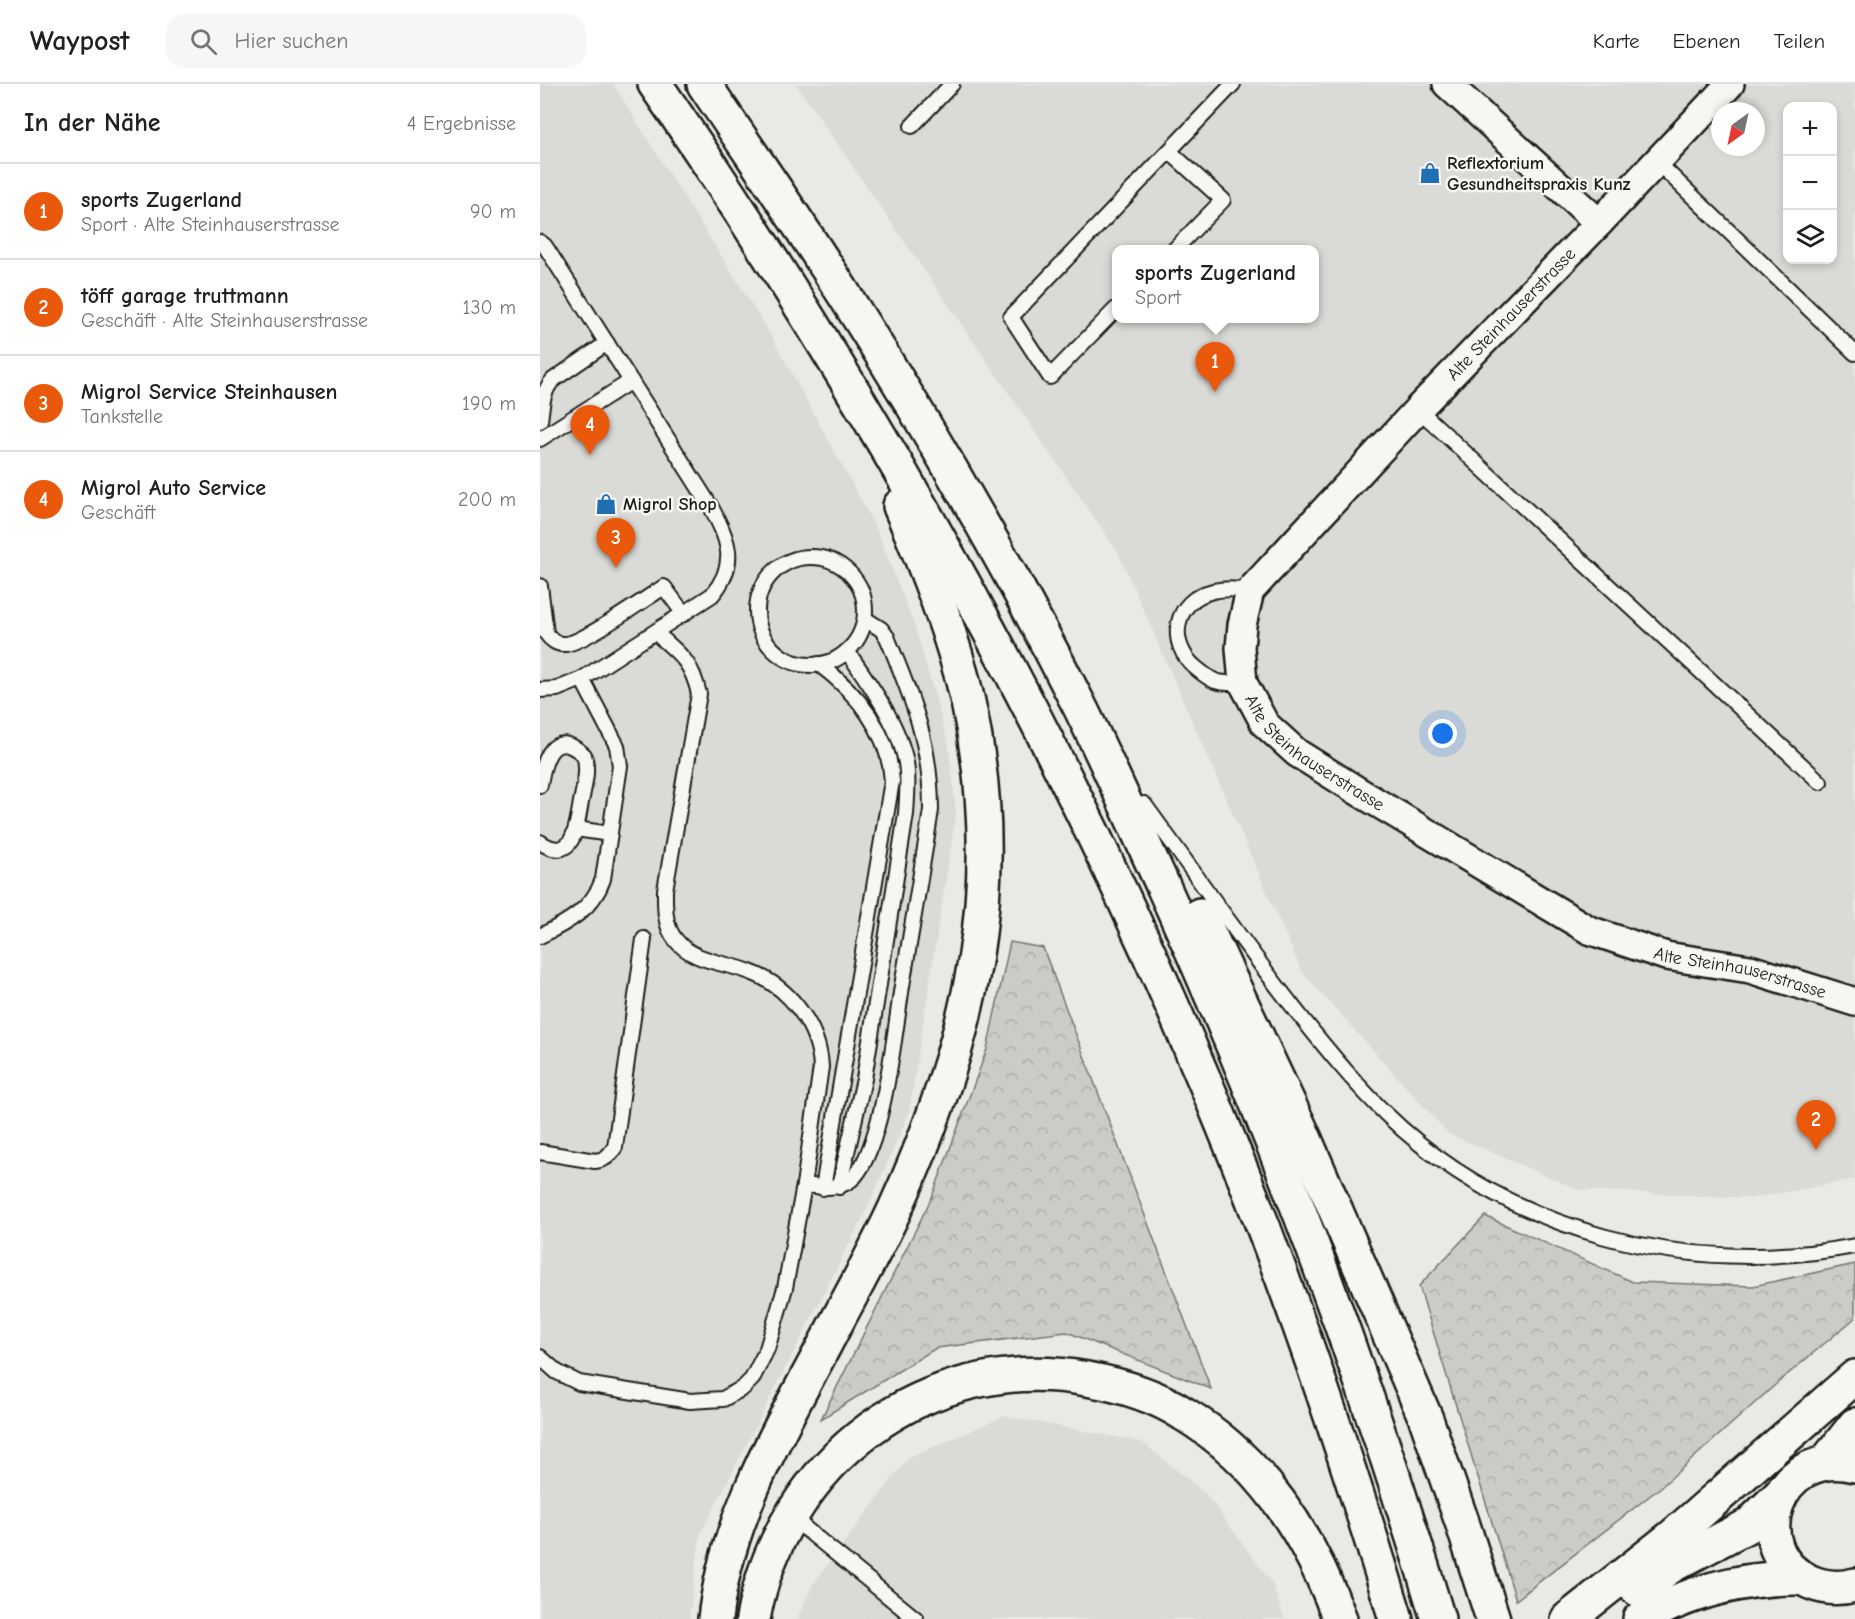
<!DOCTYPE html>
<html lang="de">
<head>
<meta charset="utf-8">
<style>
	body { margin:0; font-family:"Comic Neue",sans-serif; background:#f6f6f6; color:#202124 }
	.controls { position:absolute; right:18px; top:18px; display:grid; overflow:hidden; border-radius:12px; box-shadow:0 3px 9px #0003 }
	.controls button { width:54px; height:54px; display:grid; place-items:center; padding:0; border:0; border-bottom:2px solid #e0e0e0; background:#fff; color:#202124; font:30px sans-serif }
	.compass { position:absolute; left:1171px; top:18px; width:54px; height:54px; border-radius:50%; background:#fff; box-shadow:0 3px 9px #0003; rotate:213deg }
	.you { position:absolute; left:903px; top:650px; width:21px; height:21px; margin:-15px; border:4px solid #fff; border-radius:50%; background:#1a73e8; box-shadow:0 0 0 9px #1a73e833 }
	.badge { display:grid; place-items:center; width:39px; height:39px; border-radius:50%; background:#ea580c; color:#fff; font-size:20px; font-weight:700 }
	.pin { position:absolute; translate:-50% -50px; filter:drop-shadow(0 2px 3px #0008) }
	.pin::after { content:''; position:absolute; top:32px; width:21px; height:18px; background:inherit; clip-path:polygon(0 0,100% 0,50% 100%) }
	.popup { position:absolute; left:572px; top:161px; width:207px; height:78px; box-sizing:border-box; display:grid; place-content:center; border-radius:12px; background:#fff; filter:drop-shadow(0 2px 4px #0005); font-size:20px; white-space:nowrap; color:#757577 }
	.popup b { font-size:22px; color:#202124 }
	.popup::after { content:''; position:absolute; left:50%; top:100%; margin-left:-12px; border:12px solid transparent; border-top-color:#fff }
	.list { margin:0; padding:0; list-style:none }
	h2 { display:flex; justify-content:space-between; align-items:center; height:78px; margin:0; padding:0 24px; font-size:26px }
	h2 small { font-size:20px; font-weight:400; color:#757577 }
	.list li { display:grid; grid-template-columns:39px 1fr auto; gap:18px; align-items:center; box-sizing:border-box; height:96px; padding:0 24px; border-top:2px solid #e0e0e0 }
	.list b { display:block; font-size:22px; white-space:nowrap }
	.list p { margin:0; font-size:20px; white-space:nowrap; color:#757577 }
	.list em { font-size:20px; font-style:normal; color:#757577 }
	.icon { flex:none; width:33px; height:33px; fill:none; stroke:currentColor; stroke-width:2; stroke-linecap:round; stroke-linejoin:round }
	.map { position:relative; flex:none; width:1315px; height:1535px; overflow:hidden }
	header { display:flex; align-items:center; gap:36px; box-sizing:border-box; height:84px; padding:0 30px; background:#fff; border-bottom:2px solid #e0e0e0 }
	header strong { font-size:28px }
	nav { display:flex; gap:33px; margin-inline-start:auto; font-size:21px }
	.search { width:420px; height:54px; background:#f6f6f6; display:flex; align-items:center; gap:15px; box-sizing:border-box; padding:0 21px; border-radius:18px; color:#757577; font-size:22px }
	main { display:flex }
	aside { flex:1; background:#fff }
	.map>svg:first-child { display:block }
</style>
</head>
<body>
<header>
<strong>Waypost</strong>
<div class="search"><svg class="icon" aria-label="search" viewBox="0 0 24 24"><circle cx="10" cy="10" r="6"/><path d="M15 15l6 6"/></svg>Hier suchen</div>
<nav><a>Karte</a><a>Ebenen</a><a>Teilen</a></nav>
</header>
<main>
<aside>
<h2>In der Nähe<small>4 Ergebnisse</small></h2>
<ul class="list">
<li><span class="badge">1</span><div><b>sports Zugerland</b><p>Sport · Alte Steinhauserstrasse</p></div><em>90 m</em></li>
<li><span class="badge">2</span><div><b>töff garage truttmann</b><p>Geschäft · Alte Steinhauserstrasse</p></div><em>130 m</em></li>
<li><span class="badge">3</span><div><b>Migrol Service Steinhausen</b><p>Tankstelle</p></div><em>190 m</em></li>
<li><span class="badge">4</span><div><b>Migrol Auto Service</b><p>Geschäft</p></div><em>200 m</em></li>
</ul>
</aside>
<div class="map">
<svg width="1315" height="1535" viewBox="0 0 1315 1535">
	<defs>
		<pattern id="forest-crowns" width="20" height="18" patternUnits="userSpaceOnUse" patternTransform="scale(1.5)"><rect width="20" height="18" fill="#cbcbc7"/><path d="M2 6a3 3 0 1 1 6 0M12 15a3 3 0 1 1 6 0" fill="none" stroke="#aeaeaa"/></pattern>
	</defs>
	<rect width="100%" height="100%" fill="#e9e9e5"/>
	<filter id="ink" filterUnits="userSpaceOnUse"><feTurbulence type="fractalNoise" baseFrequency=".0167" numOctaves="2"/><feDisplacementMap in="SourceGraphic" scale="12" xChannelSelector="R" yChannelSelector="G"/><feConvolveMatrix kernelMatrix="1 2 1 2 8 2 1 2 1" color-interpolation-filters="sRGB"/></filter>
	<g filter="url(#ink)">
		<g fill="#dadad6" fill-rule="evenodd">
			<polygon points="0,0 73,0 232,253 336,444 375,543 409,662 416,730 369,1029 328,1123 160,1451 149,1535 0,1535"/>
			<path d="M256 0H1315V1095L1213 1114 1039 1106 909 1050 762 888 578 468ZM1248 22H1292V176H1248ZM1180 27H1216V63H1180ZM576 166H774V234H576Z"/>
			<polygon points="465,1332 602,1358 666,1410 733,1501 744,1535 257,1535 273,1500 368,1374"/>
		</g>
		<g fill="url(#forest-crowns)" stroke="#747472" stroke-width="1.5">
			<polygon points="470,858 503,864 671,1305 527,1248 396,1264 281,1335 392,1113 447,965"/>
			<polygon points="945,1132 1093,1198 1213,1202 1315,1180 1315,1234 1235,1301 1121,1403 976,1516 879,1202"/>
		</g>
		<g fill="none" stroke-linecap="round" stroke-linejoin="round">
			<defs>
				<g id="lane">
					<polyline points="372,42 412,0"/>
					<polyline points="630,68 683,116 634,166"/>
					<polyline points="1117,78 1315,269"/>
					<path d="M0 158 5 162 171 423C188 456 199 479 172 511L42 595 17 605 0 606"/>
					<polyline points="576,225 510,293 471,233 693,0"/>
					<polyline points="878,325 1280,698"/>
					<path d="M0 337C2 322 2 308 13 296L67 259"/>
					<polyline points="0,355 91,297"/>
					<circle cx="271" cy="527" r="54"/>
					<path d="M0 502 6 549C10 555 17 561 25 560 42 560 106 514 124 503L144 530"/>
					<path d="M279 580C317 609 349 648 352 697L283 1104"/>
					<path d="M703 599C694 599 683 600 675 597 668 594 662 589 656 584 626 559 634 516 673 507 686 504 697 505 710 507"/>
					<path d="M0 701C4 675 13 643 44 671 49 686 44 702 41 718 37 740 34 781 0 758"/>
					<path d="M604 720C654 788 702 858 754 924 783 961 812 997 846 1030 969 1149 1149 1194 1315 1162"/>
					<polyline points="36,745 70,750"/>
					<path d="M0 852C27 839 53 825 63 795L80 682 77 662 42 595"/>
					<path d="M0 1068 55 1077C65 1076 69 1072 75 1063L104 855"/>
					<path d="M264 1101C282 1103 301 1107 315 1092 343 1060 355 947 362 902 372 843 382 785 391 726 391 658 372 614 347 553L341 545 325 535"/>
					<path d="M299 1103 324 995 366 730C367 713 369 696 366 679 359 640 329 599 307 567"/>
					<path d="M0 1273 17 1288 39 1299 150 1317 183 1315 203 1304 212 1295 227 1265 245 1204 264 1101 281 983C279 942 249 902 210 888 185 878 152 878 135 855 124 841 125 822 125 806L159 610C151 576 140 571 116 549"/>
					<polyline points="250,1432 376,1535"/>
				</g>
				<g id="street">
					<polyline points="907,0 1059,139"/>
					<path id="s1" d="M1190 0 1059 139 878 325 710 507 702 541 700 564 703 599 725 640 757 669 821 709 1049 846 1126 872 1210 885 1315 918"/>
				</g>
				<g id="highway">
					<path d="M115 0C349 340 549 704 702 1088 760 1235 810 1384 856 1535"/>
					<path d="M164 0C210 69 258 137 302 207 388 342 469 482 541 625 570 684 596 744 624 804 732 1041 823 1285 898 1535"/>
					<polyline points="660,831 761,1046 886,1335 922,1438 953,1535"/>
					<polyline points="1285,1379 1315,1341"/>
					<path d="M1315 1381C1235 1361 1201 1468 1270 1498 1284 1504 1300 1505 1315 1501"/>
					<polyline points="1097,1505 1131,1482 1209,1441 1240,1411"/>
					<path d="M175 1535C187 1428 247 1334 295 1241 316 1202 337 1164 355 1125 431 958 468 800 428 618 413 551 387 486 360 422"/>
					<path d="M213 1535C241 1377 386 1266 547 1295 581 1301 615 1311 644 1330 722 1377 769 1451 800 1535"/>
					<polyline points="1028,1535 1132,1453 1315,1293"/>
					<path d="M1100 1535C1151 1507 1204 1493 1263 1494"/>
				</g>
			</defs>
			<use href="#lane" stroke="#1c1c1c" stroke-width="18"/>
			<use href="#street" stroke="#1c1c1c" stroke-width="32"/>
			<use href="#highway" stroke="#1c1c1c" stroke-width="38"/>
			<use href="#lane" stroke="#f6f6f2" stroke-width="14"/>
			<use href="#street" stroke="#f6f6f2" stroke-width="27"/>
			<use href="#highway" stroke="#f6f6f2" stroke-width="33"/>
		</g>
	</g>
	<defs>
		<symbol id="shop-bare" viewBox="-9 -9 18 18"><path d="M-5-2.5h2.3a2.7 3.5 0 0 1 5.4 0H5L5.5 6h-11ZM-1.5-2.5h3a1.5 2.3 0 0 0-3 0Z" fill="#1f6fb2" stroke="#f6f6f2" stroke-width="2.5" paint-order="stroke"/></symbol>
	</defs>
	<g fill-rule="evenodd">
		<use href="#shop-bare" x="875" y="74" width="30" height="30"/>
		<use href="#shop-bare" x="51" y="405" width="30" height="30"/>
	</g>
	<g text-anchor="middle" stroke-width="5" stroke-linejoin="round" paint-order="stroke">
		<g font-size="18" font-weight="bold" fill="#1c1c1c" stroke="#f6f6f2" text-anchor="start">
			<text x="907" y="85">Reflextorium<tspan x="907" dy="21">Gesundheitspraxis Kunz</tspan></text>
			<text x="83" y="426">Migrol Shop</text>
		</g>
		<g font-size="18" fill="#1c1c1c" stroke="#f6f6f2">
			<text transform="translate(971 230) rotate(-46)" y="6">Alte Steinhauserstrasse</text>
			<text dy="6" stroke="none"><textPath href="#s1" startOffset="894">Alte Steinhauserstrasse</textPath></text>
			<text dy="6" stroke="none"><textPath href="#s1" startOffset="1380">Alte Steinhauserstrasse</textPath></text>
		</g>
	</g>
</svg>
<div class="controls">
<button>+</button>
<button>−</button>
<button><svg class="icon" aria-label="layers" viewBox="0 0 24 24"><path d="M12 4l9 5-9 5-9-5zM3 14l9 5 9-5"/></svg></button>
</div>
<svg class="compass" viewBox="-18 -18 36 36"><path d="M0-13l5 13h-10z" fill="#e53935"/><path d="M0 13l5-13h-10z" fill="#757577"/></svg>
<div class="you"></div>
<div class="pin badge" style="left:675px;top:308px">1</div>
<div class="popup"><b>sports Zugerland</b>Sport</div>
<div class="pin badge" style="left:1276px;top:1066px">2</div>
<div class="pin badge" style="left:76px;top:484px">3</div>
<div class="pin badge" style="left:50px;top:371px">4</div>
</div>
</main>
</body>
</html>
